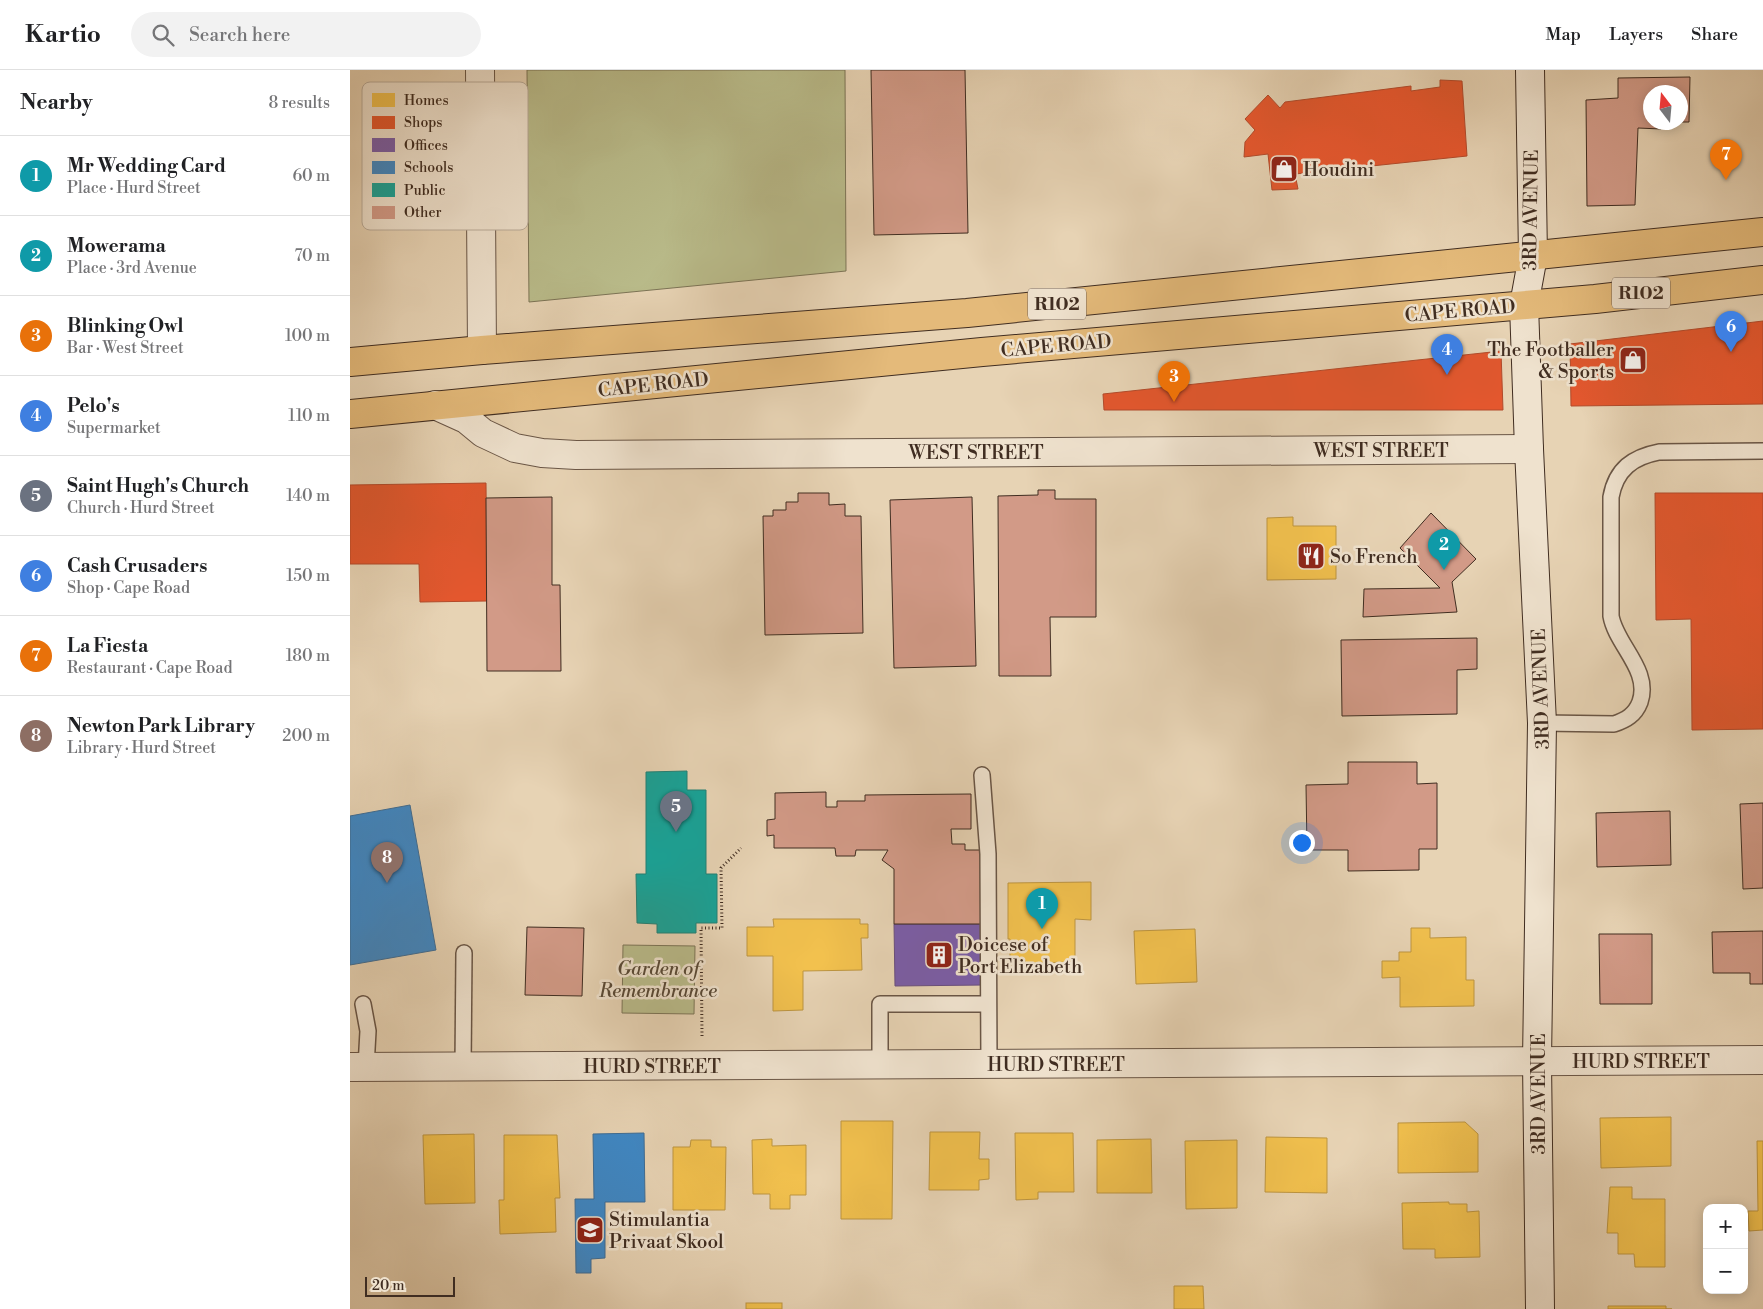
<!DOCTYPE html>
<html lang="en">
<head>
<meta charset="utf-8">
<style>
	body { margin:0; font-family:"Libre Bodoni",serif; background:#f2f2f2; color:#202124 }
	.controls { position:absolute; right:15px; bottom:15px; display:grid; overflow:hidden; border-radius:10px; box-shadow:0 2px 12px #0003 }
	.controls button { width:45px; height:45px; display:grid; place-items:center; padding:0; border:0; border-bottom:1px solid #e0e0e0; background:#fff; color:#202124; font:25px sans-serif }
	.compass { position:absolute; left:1293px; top:15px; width:45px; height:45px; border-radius:50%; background:#fff; box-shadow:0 2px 12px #0003; rotate:344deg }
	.scale { position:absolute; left:15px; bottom:12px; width:90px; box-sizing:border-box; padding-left:5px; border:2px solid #402d21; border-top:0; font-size:14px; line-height:18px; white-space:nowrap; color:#402d21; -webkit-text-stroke:4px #efe2ce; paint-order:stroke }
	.you { position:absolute; left:951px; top:772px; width:18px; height:18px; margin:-12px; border:4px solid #fff; border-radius:50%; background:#1a73e8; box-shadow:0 0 0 8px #1a73e833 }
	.badge { display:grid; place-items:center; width:32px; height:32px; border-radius:50%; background:#8f2418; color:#fff; font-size:16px; font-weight:700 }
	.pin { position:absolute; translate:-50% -41px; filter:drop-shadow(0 1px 2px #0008) }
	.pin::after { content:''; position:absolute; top:26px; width:18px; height:15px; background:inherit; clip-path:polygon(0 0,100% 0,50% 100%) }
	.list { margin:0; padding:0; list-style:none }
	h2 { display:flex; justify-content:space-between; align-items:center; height:65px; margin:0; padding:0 20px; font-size:21px }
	h2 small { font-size:16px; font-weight:400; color:#757577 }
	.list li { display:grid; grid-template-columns:32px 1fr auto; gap:15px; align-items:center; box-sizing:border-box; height:80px; padding:0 20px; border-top:1px solid #e0e0e0 }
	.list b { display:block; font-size:19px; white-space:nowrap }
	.list p { margin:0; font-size:16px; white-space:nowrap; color:#757577 }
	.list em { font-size:16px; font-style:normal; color:#757577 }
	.icon { flex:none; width:28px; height:28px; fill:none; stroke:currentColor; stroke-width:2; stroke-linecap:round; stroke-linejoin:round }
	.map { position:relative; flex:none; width:1413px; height:1239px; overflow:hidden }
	header { display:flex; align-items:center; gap:30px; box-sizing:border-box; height:70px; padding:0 25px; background:#fff; border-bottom:1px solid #e0e0e0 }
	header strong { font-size:24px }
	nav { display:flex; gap:28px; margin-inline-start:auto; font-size:18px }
	.search { width:350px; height:45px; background:#f2f2f2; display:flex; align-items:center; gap:12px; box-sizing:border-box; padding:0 18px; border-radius:28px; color:#757577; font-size:19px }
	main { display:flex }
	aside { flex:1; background:#fff }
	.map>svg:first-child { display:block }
</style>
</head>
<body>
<header>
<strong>Kartio</strong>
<div class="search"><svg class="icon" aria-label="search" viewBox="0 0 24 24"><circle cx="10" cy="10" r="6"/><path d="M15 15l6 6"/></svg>Search here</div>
<nav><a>Map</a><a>Layers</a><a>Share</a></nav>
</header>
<main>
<aside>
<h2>Nearby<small>8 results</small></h2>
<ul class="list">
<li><span class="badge" style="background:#0f9aa8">1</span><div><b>Mr Wedding Card</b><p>Place · Hurd Street</p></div><em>60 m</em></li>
<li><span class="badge" style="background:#0f9aa8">2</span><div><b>Mowerama</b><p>Place · 3rd Avenue</p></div><em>70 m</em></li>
<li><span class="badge" style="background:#e8710a">3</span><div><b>Blinking Owl</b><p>Bar · West Street</p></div><em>100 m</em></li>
<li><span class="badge" style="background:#3f7fe0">4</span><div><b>Pelo's</b><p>Supermarket</p></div><em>110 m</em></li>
<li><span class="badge" style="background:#6b7280">5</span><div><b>Saint Hugh's Church</b><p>Church · Hurd Street</p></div><em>140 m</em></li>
<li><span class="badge" style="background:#3f7fe0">6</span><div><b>Cash Crusaders</b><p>Shop · Cape Road</p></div><em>150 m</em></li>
<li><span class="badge" style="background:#e8710a">7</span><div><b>La Fiesta</b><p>Restaurant · Cape Road</p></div><em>180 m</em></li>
<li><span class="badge" style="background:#8d6e63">8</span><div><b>Newton Park Library</b><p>Library · Hurd Street</p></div><em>200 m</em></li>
</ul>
</aside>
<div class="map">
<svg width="1413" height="1239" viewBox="0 0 1413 1239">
	<rect width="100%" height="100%" fill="#e7d3b4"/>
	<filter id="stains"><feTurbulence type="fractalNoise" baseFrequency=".004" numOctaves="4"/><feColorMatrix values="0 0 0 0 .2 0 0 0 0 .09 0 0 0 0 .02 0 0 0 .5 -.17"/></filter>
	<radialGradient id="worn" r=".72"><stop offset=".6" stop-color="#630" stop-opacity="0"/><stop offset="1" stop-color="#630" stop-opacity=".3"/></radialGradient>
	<g fill="#b9bb8a" stroke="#7c7456">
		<polygon points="177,0 495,0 496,201 179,232"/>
		<polygon points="273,875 345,876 344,944 272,943"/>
	</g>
	<g fill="#f2c14e" stroke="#bd9540">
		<polygon points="943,447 943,456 986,456 986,509 917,510 917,448"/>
		<polygon points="741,812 741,850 725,849 725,892 675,893 675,890 660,890 660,869 658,869 658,813"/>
		<polygon points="423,849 510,849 510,854 518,854 518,868 511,868 512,900 453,901 453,940 423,941 423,886 397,886 397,857 424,857"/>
		<polygon points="1061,858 1080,858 1080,868 1116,867 1116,910 1124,910 1124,936 1050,937 1050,907 1032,908 1032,891 1049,891 1049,882 1061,882"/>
		<polygon points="845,859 847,912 786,914 784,861"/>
		<polygon points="1321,1047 1321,1096 1251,1098 1250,1048"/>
		<polygon points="491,1051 543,1051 542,1149 491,1149"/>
		<polygon points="1115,1052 1128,1064 1128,1102 1048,1103 1048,1053"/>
		<polygon points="580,1062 630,1062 629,1089 639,1089 639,1109 629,1110 629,1120 579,1120"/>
		<polygon points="665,1063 723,1063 724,1122 688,1122 688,1129 666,1130"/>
		<polygon points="124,1064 125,1133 75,1134 73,1065"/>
		<polygon points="154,1065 207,1065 210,1128 205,1128 206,1162 150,1164 149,1130 154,1130"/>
		<polygon points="916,1067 977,1068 977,1123 915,1122"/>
		<polygon points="422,1069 422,1076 456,1075 456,1125 440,1125 440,1139 420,1139 420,1124 403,1124 402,1070"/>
		<polygon points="801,1069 802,1123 747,1123 747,1070"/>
		<polygon points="341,1070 361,1070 361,1077 376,1077 375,1140 323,1140 323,1077 340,1077"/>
		<polygon points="887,1070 887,1138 836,1139 835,1071"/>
		<polygon points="1407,1071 1413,1071 1413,1160 1399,1161 1398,1141 1408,1141"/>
		<polygon points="1260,1117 1282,1117 1282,1129 1315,1129 1315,1197 1285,1197 1284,1184 1268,1184 1268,1163 1257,1163"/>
		<polygon points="1099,1132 1099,1134 1117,1134 1117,1142 1129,1141 1130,1187 1085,1188 1085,1179 1053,1179 1052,1133"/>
		<polygon points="824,1216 853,1216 854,1239 824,1239"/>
		<rect x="396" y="1233" width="36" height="6"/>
		<polygon points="1258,1236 1316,1236 1316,1239 1322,1239 1258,1239"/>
	</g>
	<g fill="#e4572e" stroke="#b34a2a">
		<polygon points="1090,10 1112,11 1117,86 945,104 948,119 922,120 918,84 894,87 895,72 905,60 895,49 918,25 930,38 935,32 1061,16 1061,21 1090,17"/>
		<polygon points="1413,251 1413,334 1221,336 1220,274"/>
		<polygon points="1151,281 1153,340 754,340 753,324"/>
		<polygon points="136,413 137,531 70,532 69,494 0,494 0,415"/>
		<polygon points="1305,423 1413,423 1413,659 1342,660 1341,549 1306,550"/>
	</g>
	<polygon fill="#7b5ea7" stroke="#694f7f" points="544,854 632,854 634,915 545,916"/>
	<g fill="#3f88c5" stroke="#3f6d94">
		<polygon points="60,735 86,880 0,895 0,746"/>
		<polygon points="294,1063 295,1132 255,1132 255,1188 241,1189 241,1203 226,1203 225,1129 244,1129 243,1064"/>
	</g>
	<polygon fill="#17a398" stroke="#238074" points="337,701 337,720 356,720 356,804 367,804 367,853 346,853 346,863 307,863 307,854 287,853 286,804 296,804 296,702"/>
	<g fill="#d29a87" stroke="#402d21">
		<polygon points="521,0 615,0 618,163 524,165"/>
		<polygon points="1340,7 1339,52 1330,52 1330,22 1300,22 1300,52 1317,52 1317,54 1311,55 1311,59 1288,58 1285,135 1237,136 1236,30 1268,28 1268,8"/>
		<polygon points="688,420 705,420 705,429 746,429 746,547 700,547 701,606 649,606 648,426 688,425"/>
		<polygon points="448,423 479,423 479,435 495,434 495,446 511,446 513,563 415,565 413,446 423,446 423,440 436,440 436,432 448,432"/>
		<polygon points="202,427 202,515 210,515 211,601 137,601 136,428"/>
		<polygon points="622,427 626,596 544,598 540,430"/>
		<polygon points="1081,443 1126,489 1102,512 1107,542 1013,547 1014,519 1090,518 1050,478"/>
		<polygon points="1127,568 1127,599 1107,600 1107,644 992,646 991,570"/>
		<polygon points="998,692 1067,692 1067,714 1087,713 1087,779 1069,779 1069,800 998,801 998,780 957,780 956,715 998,714"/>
		<polygon points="476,722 476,737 487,737 487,731 515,731 515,725 621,724 621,759 601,759 602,774 615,774 615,780 632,780 632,854 544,854 544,799 532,790 538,780 506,780 505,786 486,786 485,778 424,778 424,765 417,766 417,750 425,749 425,723"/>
		<polygon points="1413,733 1413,818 1393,819 1390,734"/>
		<polygon points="1320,741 1321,795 1247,797 1246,743"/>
		<polygon points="177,857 234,858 232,926 175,925"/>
		<polygon points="1413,861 1413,914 1400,914 1400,903 1363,903 1362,862"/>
		<polygon points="1249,864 1302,864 1302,934 1250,934"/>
	</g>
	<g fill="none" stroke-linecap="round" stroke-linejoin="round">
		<defs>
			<g id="lane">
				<path d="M1192 653 1264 654C1276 650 1285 645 1290 632 1301 600 1266 575 1261 546V427C1266 399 1283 387 1309 382L1413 381"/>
				<polyline points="632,705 638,784 639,994"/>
				<polyline points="13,934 18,961 16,997"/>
				<polyline points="530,995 530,934 638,934"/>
				<polyline points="113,997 114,883"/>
			</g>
			<g id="street">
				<polyline points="130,0 132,280"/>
				<polyline points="85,335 116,349 133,363 165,378 192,383 226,385 1179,379"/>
				<polyline points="0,997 1413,990"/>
			</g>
			<polyline id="secondary" points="1180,0 1183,186 1174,235 1179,379 1192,653 1187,991 1190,1239"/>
			<g id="primary">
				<polyline points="0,292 132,280 617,243 1413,162"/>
				<polyline points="0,344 632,282 1245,229 1413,210"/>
			</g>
		</defs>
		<use href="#lane" stroke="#6a5646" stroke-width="18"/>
		<use href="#street" stroke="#6a5646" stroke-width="30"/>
		<use href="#secondary" stroke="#402d21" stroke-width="30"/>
		<use href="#primary" stroke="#402d21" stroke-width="30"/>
		<polyline stroke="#402d21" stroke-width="3" stroke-dasharray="1 2.5" stroke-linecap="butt" points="352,966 351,858 372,858 371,798 391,778"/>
		<use href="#lane" stroke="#efe2ce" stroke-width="15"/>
		<use href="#street" stroke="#efe2ce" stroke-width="28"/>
		<use href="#secondary" stroke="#efe2ce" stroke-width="28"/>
		<use href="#primary" stroke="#e4ba7a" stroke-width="28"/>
	</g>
	<defs>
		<symbol id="shop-square" viewBox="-11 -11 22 22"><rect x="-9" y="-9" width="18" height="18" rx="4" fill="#8f2418" stroke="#efe2ce"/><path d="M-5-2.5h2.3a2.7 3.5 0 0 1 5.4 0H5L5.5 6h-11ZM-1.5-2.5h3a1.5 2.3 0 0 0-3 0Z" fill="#fff"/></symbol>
		<symbol id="restaurant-square" viewBox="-11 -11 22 22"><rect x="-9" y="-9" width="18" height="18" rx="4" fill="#8f2418" stroke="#efe2ce"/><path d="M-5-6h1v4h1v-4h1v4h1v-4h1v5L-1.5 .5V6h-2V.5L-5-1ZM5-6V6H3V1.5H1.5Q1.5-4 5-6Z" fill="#fff"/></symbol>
		<symbol id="building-square" viewBox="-11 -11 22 22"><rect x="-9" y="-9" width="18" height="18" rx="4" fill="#8f2418" stroke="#efe2ce"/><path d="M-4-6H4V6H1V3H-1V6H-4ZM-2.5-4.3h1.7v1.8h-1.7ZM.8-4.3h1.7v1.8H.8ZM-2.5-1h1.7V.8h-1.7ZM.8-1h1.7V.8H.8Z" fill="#fff"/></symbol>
		<symbol id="school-square" viewBox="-11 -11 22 22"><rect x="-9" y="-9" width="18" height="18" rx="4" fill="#8f2418" stroke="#efe2ce"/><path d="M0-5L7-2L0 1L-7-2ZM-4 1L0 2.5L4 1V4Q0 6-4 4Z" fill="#fff"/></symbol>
	</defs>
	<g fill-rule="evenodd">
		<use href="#shop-square" x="918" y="83" width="32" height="32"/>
		<use href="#shop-square" x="1267" y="274" width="32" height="32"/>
		<use href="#restaurant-square" x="945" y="470" width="32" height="32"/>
		<use href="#building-square" x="573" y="869" width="32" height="32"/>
		<use href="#school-square" x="224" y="1144" width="32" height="32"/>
	</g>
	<g text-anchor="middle" stroke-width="5" stroke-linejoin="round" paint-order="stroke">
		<g fill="#efe2ce" stroke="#746355" stroke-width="1">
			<rect x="1262" y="207.5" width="58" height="31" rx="4"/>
			<rect x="678" y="218.5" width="58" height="31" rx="4"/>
		</g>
		<g font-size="18" font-weight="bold" fill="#402d21">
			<text x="1291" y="229">R102</text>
			<text x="707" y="240">R102</text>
		</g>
		<g font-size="19" fill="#402d21" stroke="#efe2ce" text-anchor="start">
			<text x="953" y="106">Houdini</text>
			<text x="1264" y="286" text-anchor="end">The Footballer<tspan x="1264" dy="22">&amp; Sports</tspan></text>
			<text x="980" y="493">So French</text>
			<text x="608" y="881">Doicese of<tspan x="608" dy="22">Port Elizabeth</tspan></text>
			<text x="259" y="1156">Stimulantia<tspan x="259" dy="22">Privaat Skool</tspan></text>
		</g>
		<g font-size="19" fill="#402d21" stroke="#efe2ce">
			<text transform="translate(1180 140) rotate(-89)" y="7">3RD AVENUE</text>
			<text transform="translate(1110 240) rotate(-5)" y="7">CAPE ROAD</text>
			<text transform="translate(706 275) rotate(-5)" y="7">CAPE ROAD</text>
			<text transform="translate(303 314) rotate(-6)" y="7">CAPE ROAD</text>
			<text x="1031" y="387">WEST STREET</text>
			<text x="626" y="389">WEST STREET</text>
			<text transform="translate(1190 619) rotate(-92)" y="7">3RD AVENUE</text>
			<text x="1291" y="998">HURD STREET</text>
			<text x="706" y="1001">HURD STREET</text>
			<text x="302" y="1003">HURD STREET</text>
			<text transform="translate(1188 1024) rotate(-90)" y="7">3RD AVENUE</text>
		</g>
		<g font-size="19" font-style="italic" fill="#584936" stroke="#efe2ce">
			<text x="308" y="905">Garden of<tspan x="308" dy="22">Remembrance</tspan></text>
		</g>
	</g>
	<rect x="12" y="12" width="166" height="148" rx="8" fill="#efe2ce" stroke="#baac9a" stroke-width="1"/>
	<rect x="22" y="23" width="23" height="14" fill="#f2c14e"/>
	<rect x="22" y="46" width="23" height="13" fill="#e4572e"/>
	<rect x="22" y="68" width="23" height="14" fill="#7b5ea7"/>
	<rect x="22" y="91" width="23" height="13" fill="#3f88c5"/>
	<rect x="22" y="113" width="23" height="14" fill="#17a398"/>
	<rect x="22" y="136" width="23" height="13" fill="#d29a87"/>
	<g font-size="14" fill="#402d21">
		<text x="54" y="35">Homes</text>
		<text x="54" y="57">Shops</text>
		<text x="54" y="80">Offices</text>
		<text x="54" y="102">Schools</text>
		<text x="54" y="125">Public</text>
		<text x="54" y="147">Other</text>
	</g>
	<rect width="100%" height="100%" filter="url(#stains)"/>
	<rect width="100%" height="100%" fill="url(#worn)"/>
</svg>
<div class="controls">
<button>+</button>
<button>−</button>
</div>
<svg class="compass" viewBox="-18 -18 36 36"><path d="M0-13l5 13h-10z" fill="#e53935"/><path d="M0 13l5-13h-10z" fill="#757577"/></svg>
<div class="scale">20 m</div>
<div class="you"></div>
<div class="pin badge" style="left:692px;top:859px;background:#0f9aa8">1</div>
<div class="pin badge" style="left:1094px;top:500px;background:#0f9aa8">2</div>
<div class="pin badge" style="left:824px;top:332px;background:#e8710a">3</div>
<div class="pin badge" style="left:1097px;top:305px;background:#3f7fe0">4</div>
<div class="pin badge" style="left:326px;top:762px;background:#6b7280">5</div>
<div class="pin badge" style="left:1381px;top:282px;background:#3f7fe0">6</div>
<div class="pin badge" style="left:1376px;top:110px;background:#e8710a">7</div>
<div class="pin badge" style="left:37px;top:813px;background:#8d6e63">8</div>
</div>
</main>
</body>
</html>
